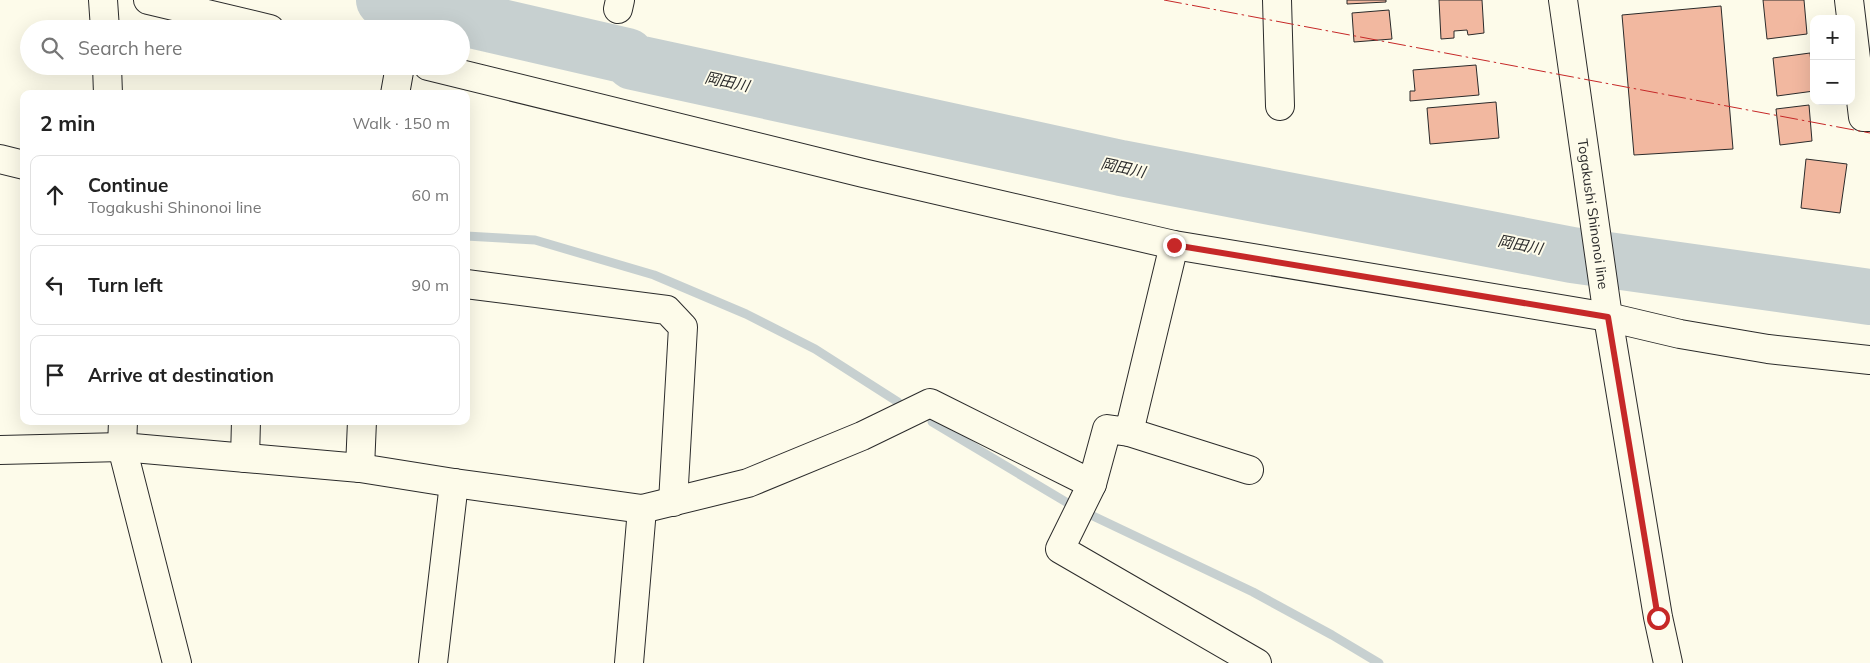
<!DOCTYPE html>
<html lang="en">
<head>
<meta charset="utf-8">
<style>
	body { margin:0; font-family:Mulish,"Noto Sans JP",sans-serif; background:#f2f2f2; color:#222 }
	.controls { position:absolute; right:15px; top:15px; display:grid; overflow:hidden; border-radius:10px; box-shadow:0 5px 20px #0002 }
	.controls button { width:45px; height:45px; display:grid; place-items:center; padding:0; border:0; border-bottom:1px solid #e0e0e0; background:#fff; color:#222; font:25px sans-serif }
	.stop { position:absolute; width:15px; height:15px; margin:-11px; border:4px solid #c62828; border-radius:50%; background:#fff }
	.stop.end { background:#c62828; border-color:#fff; box-shadow:0 1px 5px #0008 }
	.list { margin:0; padding:0; list-style:none }
	h2 { display:flex; justify-content:space-between; align-items:center; height:65px; margin:0; padding:0 20px; font-size:21px }
	h2 small { font-size:16px; font-weight:400; color:#767676 }
	.list li { display:grid; grid-template-columns:32px 1fr auto; gap:15px; align-items:center; box-sizing:border-box; height:80px; margin:0 10px 10px; padding:0 10px; border:1px solid #e0e0e0; border-radius:10px }
	.list b { display:block; font-size:19px; white-space:nowrap }
	.list p { margin:0; font-size:16px; white-space:nowrap; color:#767676 }
	.list em { font-size:16px; font-style:normal; color:#767676 }
	.icon { flex:none; width:28px; height:28px; fill:none; stroke:currentColor; stroke-width:2; stroke-linecap:round; stroke-linejoin:round }
	.map { position:relative; flex:none; width:1870px; height:663px; overflow:hidden }
	.search { position:absolute; background:#fff; box-shadow:0 5px 20px #0002; left:20px; top:20px; width:450px; height:55px; display:flex; align-items:center; gap:12px; box-sizing:border-box; padding:0 18px; border-radius:28px; color:#767676; font-size:19px }
	.panel { position:absolute; background:#fff; box-shadow:0 5px 20px #0002; left:20px; top:90px; width:450px; height:335px; border-radius:10px }
	.map>svg:first-child { display:block }
</style>
</head>
<body>
<div class="map">
<svg width="1870" height="663" viewBox="0 0 1870 663">
	<rect width="100%" height="100%" fill="#fdfbea"/>
	<g fill="none" stroke-linecap="round" stroke-linejoin="round">
		<g stroke="#c7d0d0" stroke-width="9">
			<polyline points="466,236 535,240 654,275 746,314 815,349 898,402"/>
			<polyline points="932,422 1066,502"/>
			<polyline points="1093,516 1253,592 1332,635 1379,663"/>
		</g>
		<polyline stroke="#c7d0d0" stroke-width="56" points="384,0 627,56 633,62 1121,168 1572,255 1870,297"/>
	</g>
	<g fill="#f2b8a0" stroke="#2b2b2b">
		<polygon points="1347,0 1386,0 1386,2 1347,4"/>
		<polygon points="1439,0 1482,0 1484,33 1468,35 1467,30 1454,31 1454,38 1441,39"/>
		<polygon points="1763,0 1804,0 1807,34 1767,39"/>
		<polygon points="1721,6 1733,149 1634,155 1622,15"/>
		<polygon points="1389,10 1392,39 1354,42 1352,13"/>
		<polygon points="1810,53 1814,91 1777,96 1773,58"/>
		<polygon points="1476,65 1479,95 1410,101 1410,91 1415,91 1413,70"/>
		<polygon points="1496,102 1499,138 1430,144 1427,108"/>
		<polygon points="1809,105 1812,141 1780,145 1776,109"/>
		<polygon points="1806,159 1847,164 1840,213 1801,208"/>
	</g>
	<g fill="none" stroke-linecap="round" stroke-linejoin="round">
		<defs>
			<g id="minor">
				<polyline points="103,0 105,29"/>
				<polyline points="148,0 270,29"/>
				<polyline points="1277,0 1280,106"/>
				<polyline points="1849,0 1863,117 1870,117"/>
				<polyline points="618,9 620,0"/>
				<polyline points="107,66 108,94"/>
				<polyline points="428,66 863,173 1174,245 1608,317 1680,334 1768,349 1870,360"/>
				<polyline points="395,94 400,66"/>
				<polyline points="0,159 24,165"/>
				<polyline points="466,284 667,310 683,327 673,502"/>
				<polyline points="123,421 122,447 177,663"/>
				<polyline points="1129,432 1249,470"/>
				<polyline points="0,450 122,447 360,468 454,483 642,509 748,483 862,436 930,403 1092,484 1107,429 1129,432 1174,245"/>
				<polyline points="245,458 246,421"/>
				<polyline points="360,468 362,421"/>
				<polyline points="1092,484 1060,549 1257,663"/>
				<polyline points="433,663 454,483"/>
				<polyline points="629,663 642,509"/>
			</g>
			<polyline id="major" points="1563,0 1608,317 1658,617 1668,663"/>
		</defs>
		<use href="#minor" stroke="#2b2b2b" stroke-width="30"/>
		<use href="#major" stroke="#2b2b2b" stroke-width="30"/>
		<use href="#minor" stroke="#fdfbea" stroke-width="28"/>
		<use href="#major" stroke="#fdfbea" stroke-width="28"/>
		<polyline stroke="#c62828" stroke-width="1" stroke-dasharray="18 4 2.5 4" stroke-linecap="butt" points="1164,0 1870,133"/>
	</g>
	<g fill="none" stroke-linecap="round" stroke-linejoin="round">
		<polyline stroke="#c62828" stroke-width="6" points="1174,245 1608,317 1658,618"/>
	</g>
	<g text-anchor="middle" stroke-width="4" stroke-linejoin="round" paint-order="stroke">
		<g font-size="14" fill="#2b2b2b" stroke="#fdfbea">
			<text transform="translate(1593 214) rotate(82)" y="5">Togakushi Shinonoi line</text>
		</g>
		<g font-size="15" font-style="italic" fill="#2b2b2b" stroke="#fdfbea">
			<text transform="translate(727 82) rotate(12)" y="5">岡田川</text>
			<text transform="translate(1123 168) rotate(12)" y="5">岡田川</text>
			<text transform="translate(1520 245) rotate(11)" y="5">岡田川</text>
		</g>
	</g>
</svg>
<div class="controls">
<button>+</button>
<button>−</button>
</div>
<div class="stop" style="left:1658px;top:618px"></div>
<div class="stop end" style="left:1174px;top:245px"></div>
<div class="search"><svg class="icon" aria-label="search" viewBox="0 0 24 24"><circle cx="10" cy="10" r="6"/><path d="M15 15l6 6"/></svg>Search here</div>
<section class="panel">
<h2>2 min<small>Walk · 150 m</small></h2>
<ul class="list">
<li><svg class="icon" aria-label="ahead" viewBox="0 0 24 24"><path d="M12 20V5M6 11l6-6 6 6"/></svg><div><b>Continue</b><p>Togakushi Shinonoi line</p></div><em>60 m</em></li>
<li><svg class="icon" aria-label="left" viewBox="0 0 24 24"><path d="M17 20v-9H6M10 6l-5 5 5 5"/></svg><div><b>Turn left</b></div><em>90 m</em></li>
<li><svg class="icon" aria-label="arrive" viewBox="0 0 24 24"><path d="M6 21V4h12l-3 4 3 4H6"/></svg><div><b>Arrive at destination</b></div></li>
</ul>
</section>
</div>
</body>
</html>
